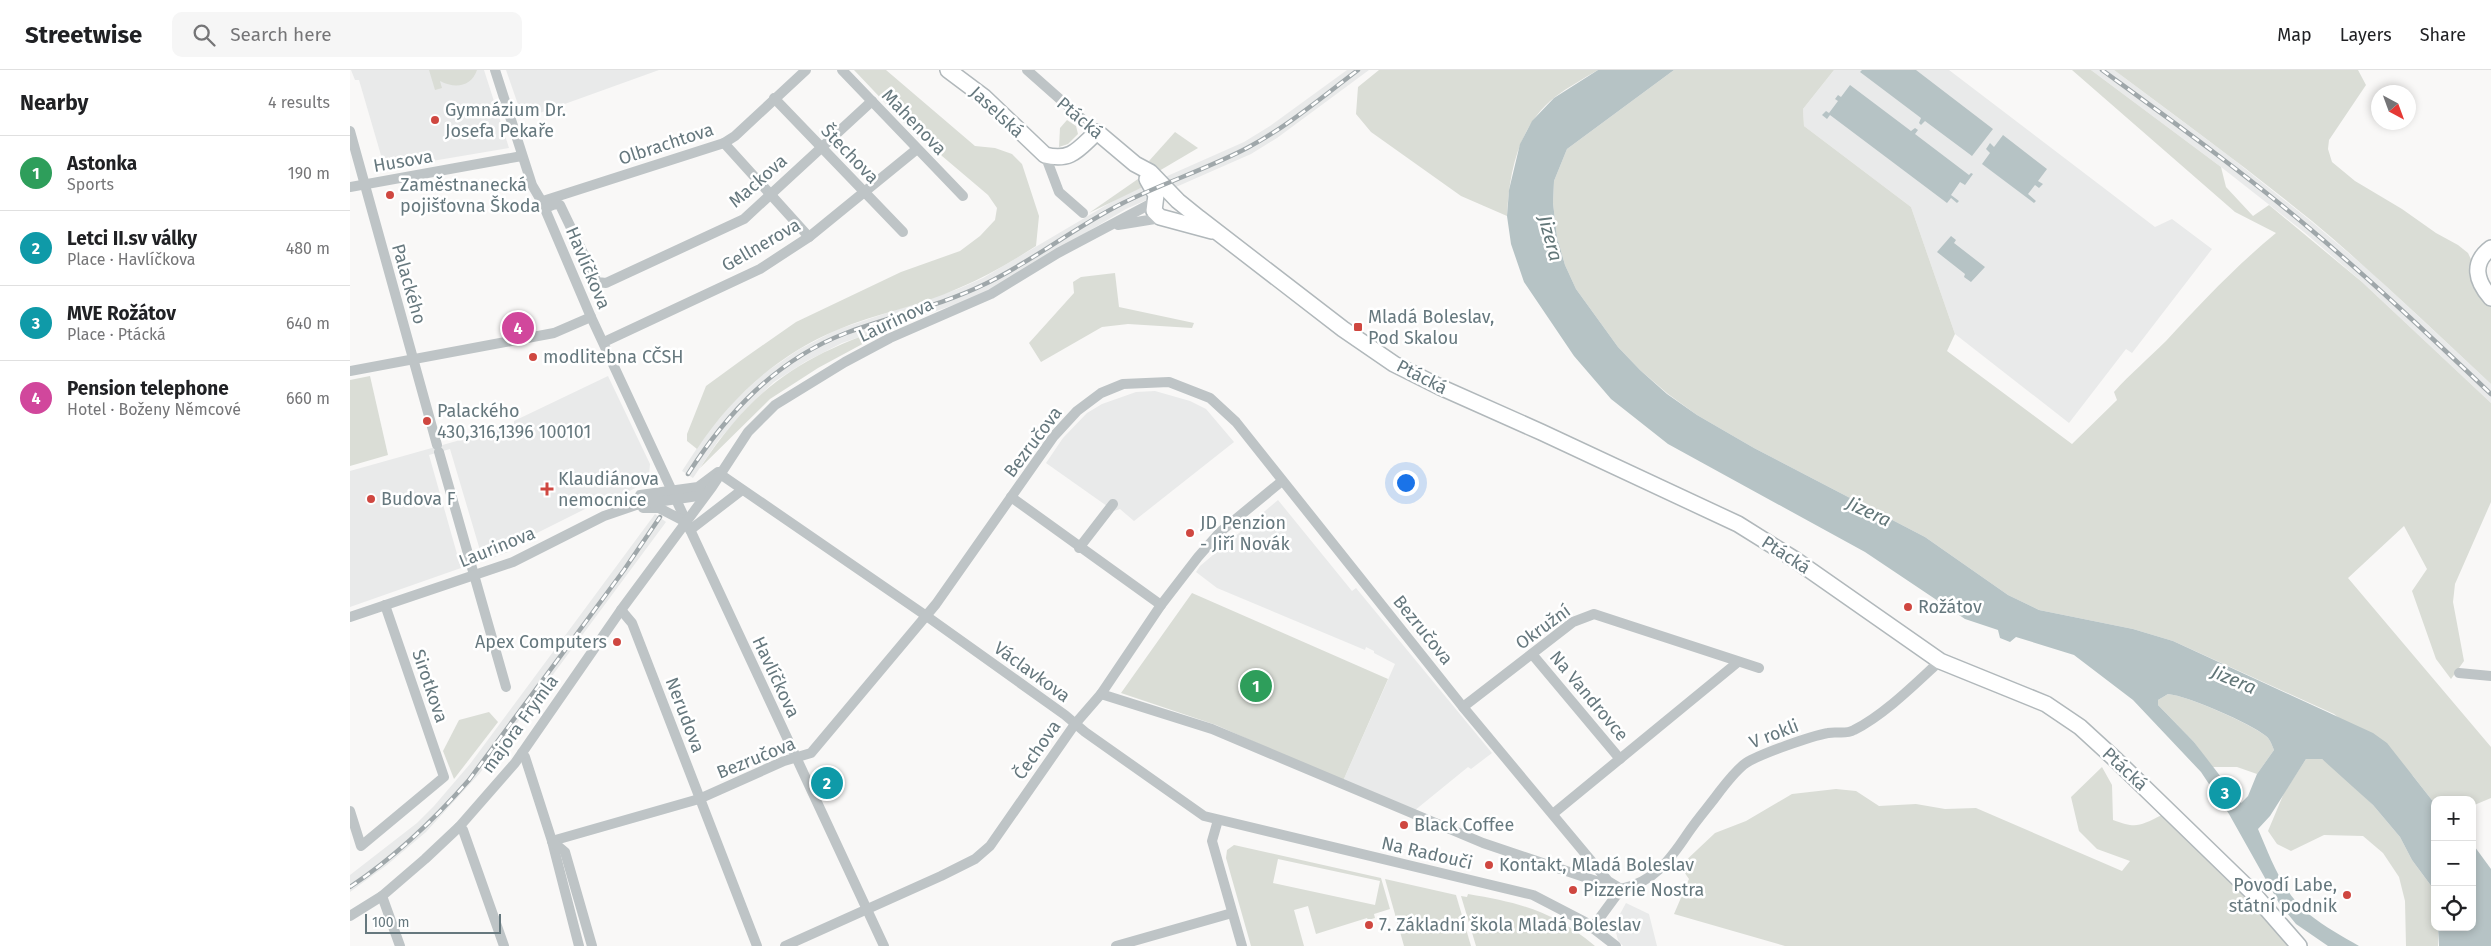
<!DOCTYPE html>
<html lang="en">
<head>
<meta charset="utf-8">
<style>
	body { margin:0; font-family:"Fira Sans",sans-serif; background:#f6f6f6; color:#202124 }
	.controls { position:absolute; right:15px; bottom:15px; display:grid; overflow:hidden; border-radius:10px; box-shadow:0 2px 8px #0003 }
	.controls button { width:45px; height:45px; display:grid; place-items:center; padding:0; border:0; border-bottom:1px solid #e0e0e0; background:#fff; color:#202124; font:25px sans-serif }
	.compass { position:absolute; left:2021px; top:15px; width:45px; height:45px; border-radius:50%; background:#fff; box-shadow:0 2px 8px #0003; rotate:139deg }
	.scale { position:absolute; left:15px; bottom:12px; width:136px; box-sizing:border-box; padding-left:5px; border:2px solid #66787e; border-top:0; font-size:14px; line-height:18px; white-space:nowrap; color:#66787e; -webkit-text-stroke:4px #fff; paint-order:stroke }
	.you { position:absolute; left:1055px; top:412px; width:18px; height:18px; margin:-12px; border:4px solid #fff; border-radius:50%; background:#1a73e8; box-shadow:0 0 0 8px #1a73e833 }
	.badge { display:grid; place-items:center; width:32px; height:32px; border-radius:50%; background:#b45309; color:#fff; font-size:16px; font-weight:700 }
	.pin { position:absolute; translate:-50% -50%; border:2px solid #fff; box-shadow:0 1px 5px #0006 }
	.list { margin:0; padding:0; list-style:none }
	h2 { display:flex; justify-content:space-between; align-items:center; height:65px; margin:0; padding:0 20px; font-size:21px }
	h2 small { font-size:16px; font-weight:400; color:#757577 }
	.list li { display:grid; grid-template-columns:32px 1fr auto; gap:15px; align-items:center; box-sizing:border-box; height:75px; padding:0 20px; border-top:1px solid #e0e0e0 }
	.list b { display:block; font-size:19px; white-space:nowrap }
	.list p { margin:0; font-size:16px; white-space:nowrap; color:#757577 }
	.list em { font-size:16px; font-style:normal; color:#757577 }
	.icon { flex:none; width:28px; height:28px; fill:none; stroke:currentColor; stroke-width:2; stroke-linecap:round; stroke-linejoin:round }
	.map { position:relative; flex:none; width:2141px; height:876px; overflow:hidden }
	header { display:flex; align-items:center; gap:30px; box-sizing:border-box; height:70px; padding:0 25px; background:#fff; border-bottom:1px solid #e0e0e0 }
	header strong { font-size:24px }
	nav { display:flex; gap:28px; margin-inline-start:auto; font-size:18px }
	.search { width:350px; height:45px; background:#f6f6f6; display:flex; align-items:center; gap:12px; box-sizing:border-box; padding:0 18px; border-radius:10px; color:#757577; font-size:19px }
	main { display:flex }
	aside { flex:1; background:#fff }
	.map>svg:first-child { display:block }
</style>
</head>
<body>
<header>
<strong>Streetwise</strong>
<div class="search"><svg class="icon" aria-label="search" viewBox="0 0 24 24"><circle cx="10" cy="10" r="6"/><path d="M15 15l6 6"/></svg>Search here</div>
<nav><a>Map</a><a>Layers</a><a>Share</a></nav>
</header>
<main>
<aside>
<h2>Nearby<small>4 results</small></h2>
<ul class="list">
<li><span class="badge" style="background:#2e9e5b">1</span><div><b>Astonka</b><p>Sports</p></div><em>190 m</em></li>
<li><span class="badge" style="background:#0f9aa8">2</span><div><b>Letci II.sv války</b><p>Place · Havlíčkova</p></div><em>480 m</em></li>
<li><span class="badge" style="background:#0f9aa8">3</span><div><b>MVE Rožátov</b><p>Place · Ptácká</p></div><em>640 m</em></li>
<li><span class="badge" style="background:#d1479c">4</span><div><b>Pension telephone</b><p>Hotel · Boženy Němcové</p></div><em>660 m</em></li>
</ul>
</aside>
<div class="map">
<svg width="2141" height="876" viewBox="0 0 2141 876">
	<rect width="100%" height="100%" fill="#f9f8f7"/>
	<g fill="#e9eaea">
		<polygon points="1,0 134,0 159,78 35,99 9,10 5,10"/>
		<polygon points="156,0 309,0 173,49"/>
		<polygon points="997,0 1019,0 927,68 901,84 776,139 639,220 613,232 492,273 455,292 424,312 396,339 368,371 343,408 332,401 357,363 386,329 416,302 448,280 486,260 608,219 633,208 770,127 894,72 920,56"/>
		<polygon points="1484,0 1599,0 1805,157 1822,149 1862,179 1782,283 1776,279 1719,353 1605,264 1561,137 1454,56 1453,39"/>
		<polygon points="1741,0 1764,0 1879,86 1962,152 2021,202 2141,314 2141,333 2012,212 1954,162 1871,97"/>
		<polygon points="258,306 300,394 299,406 295,413 262,430 260,428 247,433 169,472 157,480 158,482 137,490 132,487 100,379 79,385 111,498 0,537 0,401 164,355 164,351"/>
		<polygon points="805,321 840,331 856,339 884,372 784,451 770,439 764,441 696,393 713,368 737,343 752,334 786,322"/>
		<polygon points="928,430 1002,521 1006,518 1142,683 1121,699 1118,697 1064,741 993,711 1045,594 1024,583 1024,581 1016,577 1015,580 867,518 846,502 850,496"/>
		<polygon points="305,444 316,452 130,703 76,762 37,795 0,822 0,805 67,753 84,736 120,694"/>
		<polygon points="1276,833 1299,844 1307,876 1273,876 1268,870 1264,855"/>
	</g>
	<g fill="#daddd6" fill-rule="evenodd">
		<path d="M79 0H127C121 17 105 19 90 11L92 18 85 20Z"/>
		<path d="M504 0H536L625 76 645 78 662 84 672 94 689 146 686 176C661 192 636 207 609 218 570 236 527 243 487 260 429 284 381 327 347 379L337 371V364L356 316 393 289 446 252 551 202 610 181 630 166 645 150 647 138 638 125 559 58Z"/>
		<path d="M1029 0H1248C1233 9 1218 17 1205 27 1168 56 1159 103 1157 146L1111 126 1021 62 1006 44 1008 17Z"/>
		<path d="M1324 0H1484L1453 39 1454 56 1561 137 1605 264 1597 281 1722 374 1767 330 1764 322C1780 304 1799 288 1816 271 1851 233 1886 196 1926 163L1885 142 1722 0H1741L1871 97 1876 117 1903 146 1919 135 2012 212 2141 333V432L2105 514 2103 532 2114 591 2101 609 2086 589 2062 521 2077 499 2054 456 1998 508 2141 677V728L2122 736V730H2085V734L2063 706 1984 644 1823 571 1783 559 1689 540 1658 525 1575 467 1404 378 1347 345 1318 324 1290 300 1268 277 1226 219 1215 195 1207 167 1203 133 1204 111 1217 79Z"/>
		<path d="M1764 0H2008L2016 15 1979 70 1978 79 1982 92 2005 111 2052 139 2086 163 2108 175 2118 183 2141 231V314C2082 259 2024 203 1962 151 1898 99 1831 50 1764 0Z"/>
		<polygon points="717,50 726,56 728,64 718,74 709,77 710,58"/>
		<polygon points="825,62 848,78 809,101 799,91"/>
		<polygon points="788,109 793,113 799,114 739,143"/>
		<polygon points="765,203 769,237 844,253 842,258 778,254 752,257 691,292 679,273 724,223 723,212 731,207"/>
		<path d="M555 251 468 298 420 329 350 398C407 311 457 283 555 251Z"/>
		<polygon points="20,306 38,385 0,396 0,310"/>
		<polygon points="842,523 1038,609 993,711 866,655 771,623"/>
		<path d="M1818 624C1838 626 1899 653 1916 666 1920 669 1922 675 1924 680L1907 704 1887 697H1862L1844 672 1808 635V630Z"/>
		<polygon points="139,642 148,652 104,709 93,681 109,650"/>
		<polygon points="1956,689 1972,689 1983,697 2023,735 2050,767 2062,790 2082,817 2085,857 2088,857 2088,876 2056,876 2055,831 2049,807 2033,783 2013,766 1974,765 1941,781 1927,774 1918,761 1934,723"/>
		<path d="M1752 697 1762 715 1763 750C1787 759 1789 756 1812 745L1902 831 1941 876H1435L1324 844 1339 809 1330 796 1365 763 1396 751 1442 724 1486 719 1506 721 1529 736 1566 734 1595 739 1626 738 1772 801 1780 791 1747 779 1729 761 1721 727Z"/>
		<path d="M884 775 1031 808 1040 839 1024 844 1025 848 1018 850 1017 848 966 864 958 836 944 840 954 876H901L876 788 877 780ZM928 789 1030 811 1025 835 923 813Z"/>
		<polygon points="1035,809 1106,825 1121,876 1054,876"/>
		<path d="M1118 824C1171 833 1203 841 1245 876H1126L1111 826 1117 827Z"/>
	</g>
	<g fill="#b6c3c5" fill-rule="evenodd">
		<path d="M1248 0H1324L1217 79 1204 111 1203 133 1207 167 1215 195 1226 219 1268 277 1290 300 1317 324 1347 345 1404 378 1575 467 1658 525 1689 540 1783 559 1823 571 2023 663 2037 673 2085 734V832L2082 817 2062 790 2050 767 2023 735 1972 689H1956L1920 746 1908 759C1921 789 1933 824 1960 845 1975 857 1992 866 2009 876H1978L1946 854 1929 833 1879 744 1851 702 1783 630 1724 585 1666 567 1660 572 1650 568 1648 560 1615 549 1515 482 1318 374 1261 329 1224 286 1174 212 1161 174 1157 146 1159 120 1170 74 1182 51 1204 28ZM1818 624C1838 626 1900 653 1916 666 1920 669 1922 675 1924 680L1907 704 1898 726 1891 733 1844 672 1808 635V630Z"/>
		<polygon points="1512,0 1566,0 1643,59 1622,86 1575,51 1571,55 1569,53 1571,48 1510,2"/>
		<polygon points="1500,15 1561,61 1565,58 1568,60 1565,64 1619,105 1621,103 1623,104 1615,115 1610,112 1601,125 1609,131 1607,133 1601,128 1597,133 1480,45 1477,49 1472,45 1476,41 1479,43 1488,31 1485,29 1488,25 1491,27"/>
		<polygon points="1653,65 1697,99 1688,111 1693,114 1689,118 1685,115 1678,124 1686,131 1684,133 1632,94 1640,83 1636,79 1640,73 1644,77"/>
		<polygon points="1601,166 1606,170 1604,173 1635,197 1621,212 1614,207 1615,204 1587,182"/>
		<polygon points="2122,773 2141,799 2141,876 2089,876 2088,857 2122,857"/>
	</g>
	<g fill="none" stroke-linecap="round" stroke-linejoin="round">
		<defs>
			<g id="secondary">
				<path d="M598 0 634 27 695 85C722 92 729 78 747 62L785 94 800 102 828 131 849 148 993 259 1044 294 1090 317 1191 362 1388 454 1444 489 1590 591 1696 634 1730 657 1766 690 1902 822 1949 876"/>
				<polyline points="797,109 806,125 804,141 810,147 862,161"/>
				<path d="M2141 178C2121 193 2126 211 2141 228"/>
			</g>
		</defs>
		<use href="#secondary" stroke="#b1b8bb" stroke-width="18"/>
		<g stroke="#bec4c6" stroke-width="10">
			<polyline points="145,0 182,115 192,132 241,247 534,876"/>
			<polyline points="492,0 613,126"/>
			<polyline points="677,0 747,62"/>
			<polyline points="424,28 553,162"/>
			<polyline points="0,61 87,375"/>
			<polyline points="374,73 459,167"/>
			<polyline points="695,85 709,122 733,143"/>
			<polyline points="0,117 172,86"/>
			<polyline points="193,131 374,73 385,66 456,0"/>
			<polyline points="195,138 205,134 210,135 247,212 256,213 394,149 522,31"/>
			<polyline points="768,155 811,148"/>
			<polyline points="254,272 410,199 459,167 567,79"/>
			<polyline points="0,301 204,263 241,247"/>
			<polyline points="89,382 156,617"/>
			<polyline points="370,404 575,545 715,645 735,662 854,746 1183,825 1235,852 1266,876"/>
			<polyline points="290,425 348,417 368,402"/>
			<polyline points="661,427 811,535"/>
			<polyline points="293,438 309,438 336,452"/>
			<polyline points="340,460 392,420"/>
			<polyline points="729,478 763,434"/>
			<polyline points="271,540 282,553 407,876"/>
			<polyline points="0,547 163,492 254,446 286,435 348,426 358,421"/>
			<polyline points="1182,584 1270,689"/>
			<polyline points="2109,603 2141,606"/>
			<polyline points="751,624 862,659 1133,773 1264,817"/>
			<polyline points="1113,637 1223,552 1244,544 1409,598"/>
			<polyline points="172,683 175,687 202,771 229,876"/>
			<polyline points="0,741 11,776 94,707 35,535"/>
			<polyline points="1204,743 1388,592"/>
			<polyline points="868,750 862,771 892,876"/>
			<polyline points="109,757 113,760 154,876"/>
			<polyline points="202,771 349,729 434,691 461,683 586,534 704,366 727,341 751,323 773,314 819,312 860,328 886,352 1113,637 1258,811 1271,819"/>
			<polyline points="202,771 215,782 242,876"/>
			<path d="M1271 819C1304 812 1320 790 1338 763 1348 748 1360 735 1370 721 1377 712 1387 699 1396 693 1410 684 1461 666 1478 663 1487 661 1495 665 1504 660 1534 645 1565 614 1590 591"/>
			<polyline points="32,826 50,876"/>
			<polyline points="0,846 32,826 75,789 109,757 165,693 271,540 362,417 398,362 425,335 495,292 540,268 641,224 708,183 806,131"/>
			<polyline points="1243,857 1271,819"/>
			<polyline points="435,876 591,806 625,789 640,776 725,654 751,624 811,535 848,487 870,462 932,411"/>
			<polyline points="766,876 882,843"/>
		</g>
		<use href="#secondary" stroke="#fff" stroke-width="15"/>
		<defs>
			<g id="rail">
				<path d="M1752 0C1822 51 1893 102 1959 158 2022 211 2081 267 2141 324"/>
				<path d="M338 404C377 343 426 290 496 263 542 246 590 236 635 214 683 191 725 157 773 133 813 113 857 99 897 78 937 57 972 27 1008 0"/>
				<path d="M0 817C45 787 83 751 119 710L274 500 310 447"/>
			</g>
		</defs>
		<use href="#rail" stroke="#9fa7aa" stroke-width="4.5"/>
		<use href="#rail" stroke="#fff" stroke-width="2.5" stroke-dasharray="8" stroke-linecap="butt"/>
	</g>
	<g fill="#cf4740" stroke="#fff" stroke-width="2">
		<circle cx="85" cy="50" r="5"/>
		<circle cx="40" cy="125" r="5"/>
		<rect x="1003" y="252" width="10" height="10" rx="2.5"/>
		<circle cx="183" cy="287" r="5"/>
		<circle cx="77" cy="351" r="5"/>
		<path d="M194.5 411.5h5v5h5v5h-5v5h-5v-5h-5v-5h5z"/>
		<circle cx="21" cy="429" r="5"/>
		<circle cx="840" cy="463" r="5"/>
		<circle cx="1558" cy="537" r="5"/>
		<circle cx="267" cy="572" r="5"/>
		<circle cx="1054" cy="755" r="5"/>
		<circle cx="1139" cy="795" r="5"/>
		<circle cx="1223" cy="820" r="5"/>
		<circle cx="1997" cy="825" r="5"/>
		<circle cx="1019" cy="855" r="5"/>
	</g>
	<g text-anchor="middle" stroke-width="5" stroke-linejoin="round" paint-order="stroke">
		<g font-size="18" fill="#66787e" stroke="#fff" text-anchor="start">
			<text x="95" y="46">Gymnázium Dr.<tspan x="95" dy="21">Josefa Pekaře</tspan></text>
			<text x="50" y="121">Zaměstnanecká<tspan x="50" dy="21">pojišťovna Škoda</tspan></text>
			<text x="1018" y="253">Mladá Boleslav,<tspan x="1018" dy="21">Pod Skalou</tspan></text>
			<text x="193" y="293">modlitebna CČSH</text>
			<text x="87" y="347">Palackého<tspan x="87" dy="21">430,316,1396 100101</tspan></text>
			<text x="208" y="415">Klaudiánova<tspan x="208" dy="21">nemocnice</tspan></text>
			<text x="31" y="435">Budova F</text>
			<text x="850" y="459">JD Penzion<tspan x="850" dy="21">- Jiří Novák</tspan></text>
			<text x="1568" y="543">Rožátov</text>
			<text x="257" y="578" text-anchor="end">Apex Computers</text>
			<text x="1064" y="761">Black Coffee</text>
			<text x="1149" y="801">Kontakt, Mladá Boleslav</text>
			<text x="1987" y="821" text-anchor="end">Povodí Labe,<tspan x="1987" dy="21">státní podnik</tspan></text>
			<text x="1233" y="826">Pizzerie Nostra</text>
			<text x="1029" y="861">7. Základní škola Mladá Boleslav</text>
		</g>
		<g font-size="18" fill="#66787e" stroke="#fff">
			<text transform="translate(647 42) rotate(43)" y="6">Jaselská</text>
			<text transform="translate(730 48) rotate(40)" y="6">Ptácká</text>
			<text transform="translate(564 52) rotate(46)" y="6">Mahenova</text>
			<text transform="translate(316 74) rotate(-18)" y="6">Olbrachtova</text>
			<text transform="translate(500 84) rotate(46)" y="6">Štechova</text>
			<text transform="translate(53 91) rotate(-10)" y="6">Husova</text>
			<text transform="translate(408 111) rotate(-41)" y="6">Mackova</text>
			<text transform="translate(411 175) rotate(-30)" y="6">Gellnerova</text>
			<text transform="translate(238 198) rotate(67)" y="6">Havlíčkova</text>
			<text transform="translate(59 214) rotate(74)" y="6">Palackého</text>
			<text transform="translate(546 250) rotate(-25)" y="6">Laurinova</text>
			<text transform="translate(1072 307) rotate(27)" y="6">Ptácká</text>
			<text transform="translate(683 372) rotate(-53)" y="6">Bezručova</text>
			<text transform="translate(147 477) rotate(-22)" y="6">Laurinova</text>
			<text transform="translate(1436 485) rotate(33)" y="6">Ptácká</text>
			<text transform="translate(1193 557) rotate(-36)" y="6">Okružní</text>
			<text transform="translate(1073 560) rotate(51)" y="6">Bezručova</text>
			<text transform="translate(682 602) rotate(36)" y="6">Václavkova</text>
			<text transform="translate(426 607) rotate(65)" y="6">Havlíčkova</text>
			<text transform="translate(80 616) rotate(71)" y="6">Sirotkova</text>
			<text transform="translate(1239 626) rotate(50)" y="6">Na Vandrovce</text>
			<text transform="translate(335 645) rotate(69)" y="6">Nerudova</text>
			<text transform="translate(170 654) rotate(-54)" y="6">majora Frymla</text>
			<text transform="translate(1424 664) rotate(-21)" y="6">V rokli</text>
			<text transform="translate(687 680) rotate(-55)" y="6">Čechova</text>
			<text transform="translate(406 688) rotate(-22)" y="6">Bezručova</text>
			<text transform="translate(1775 699) rotate(43)" y="6">Ptácká</text>
			<text transform="translate(1077 783) rotate(13)" y="6">Na Radouči</text>
		</g>
		<g font-size="19" font-style="italic" fill="#627678" stroke="#fff">
			<text transform="translate(1201 168) rotate(75)" y="7">Jizera</text>
			<text transform="translate(1519 441) rotate(25)" y="7">Jizera</text>
			<text transform="translate(1884 609) rotate(23)" y="7">Jizera</text>
		</g>
	</g>
</svg>
<div class="controls">
<button>+</button>
<button>−</button>
<button><svg class="icon" aria-label="locate" viewBox="0 0 24 24"><circle cx="12" cy="12" r="6"/><path d="M12 2v4M12 18v4M2 12h4M18 12h4"/></svg></button>
</div>
<svg class="compass" viewBox="-18 -18 36 36"><path d="M0-13l5 13h-10z" fill="#e53935"/><path d="M0 13l5-13h-10z" fill="#757577"/></svg>
<div class="scale">100 m</div>
<div class="you"></div>
<div class="pin badge" style="left:906px;top:616px;background:#2e9e5b">1</div>
<div class="pin badge" style="left:477px;top:713px;background:#0f9aa8">2</div>
<div class="pin badge" style="left:1875px;top:723px;background:#0f9aa8">3</div>
<div class="pin badge" style="left:168px;top:258px;background:#d1479c">4</div>
</div>
</main>
</body>
</html>
